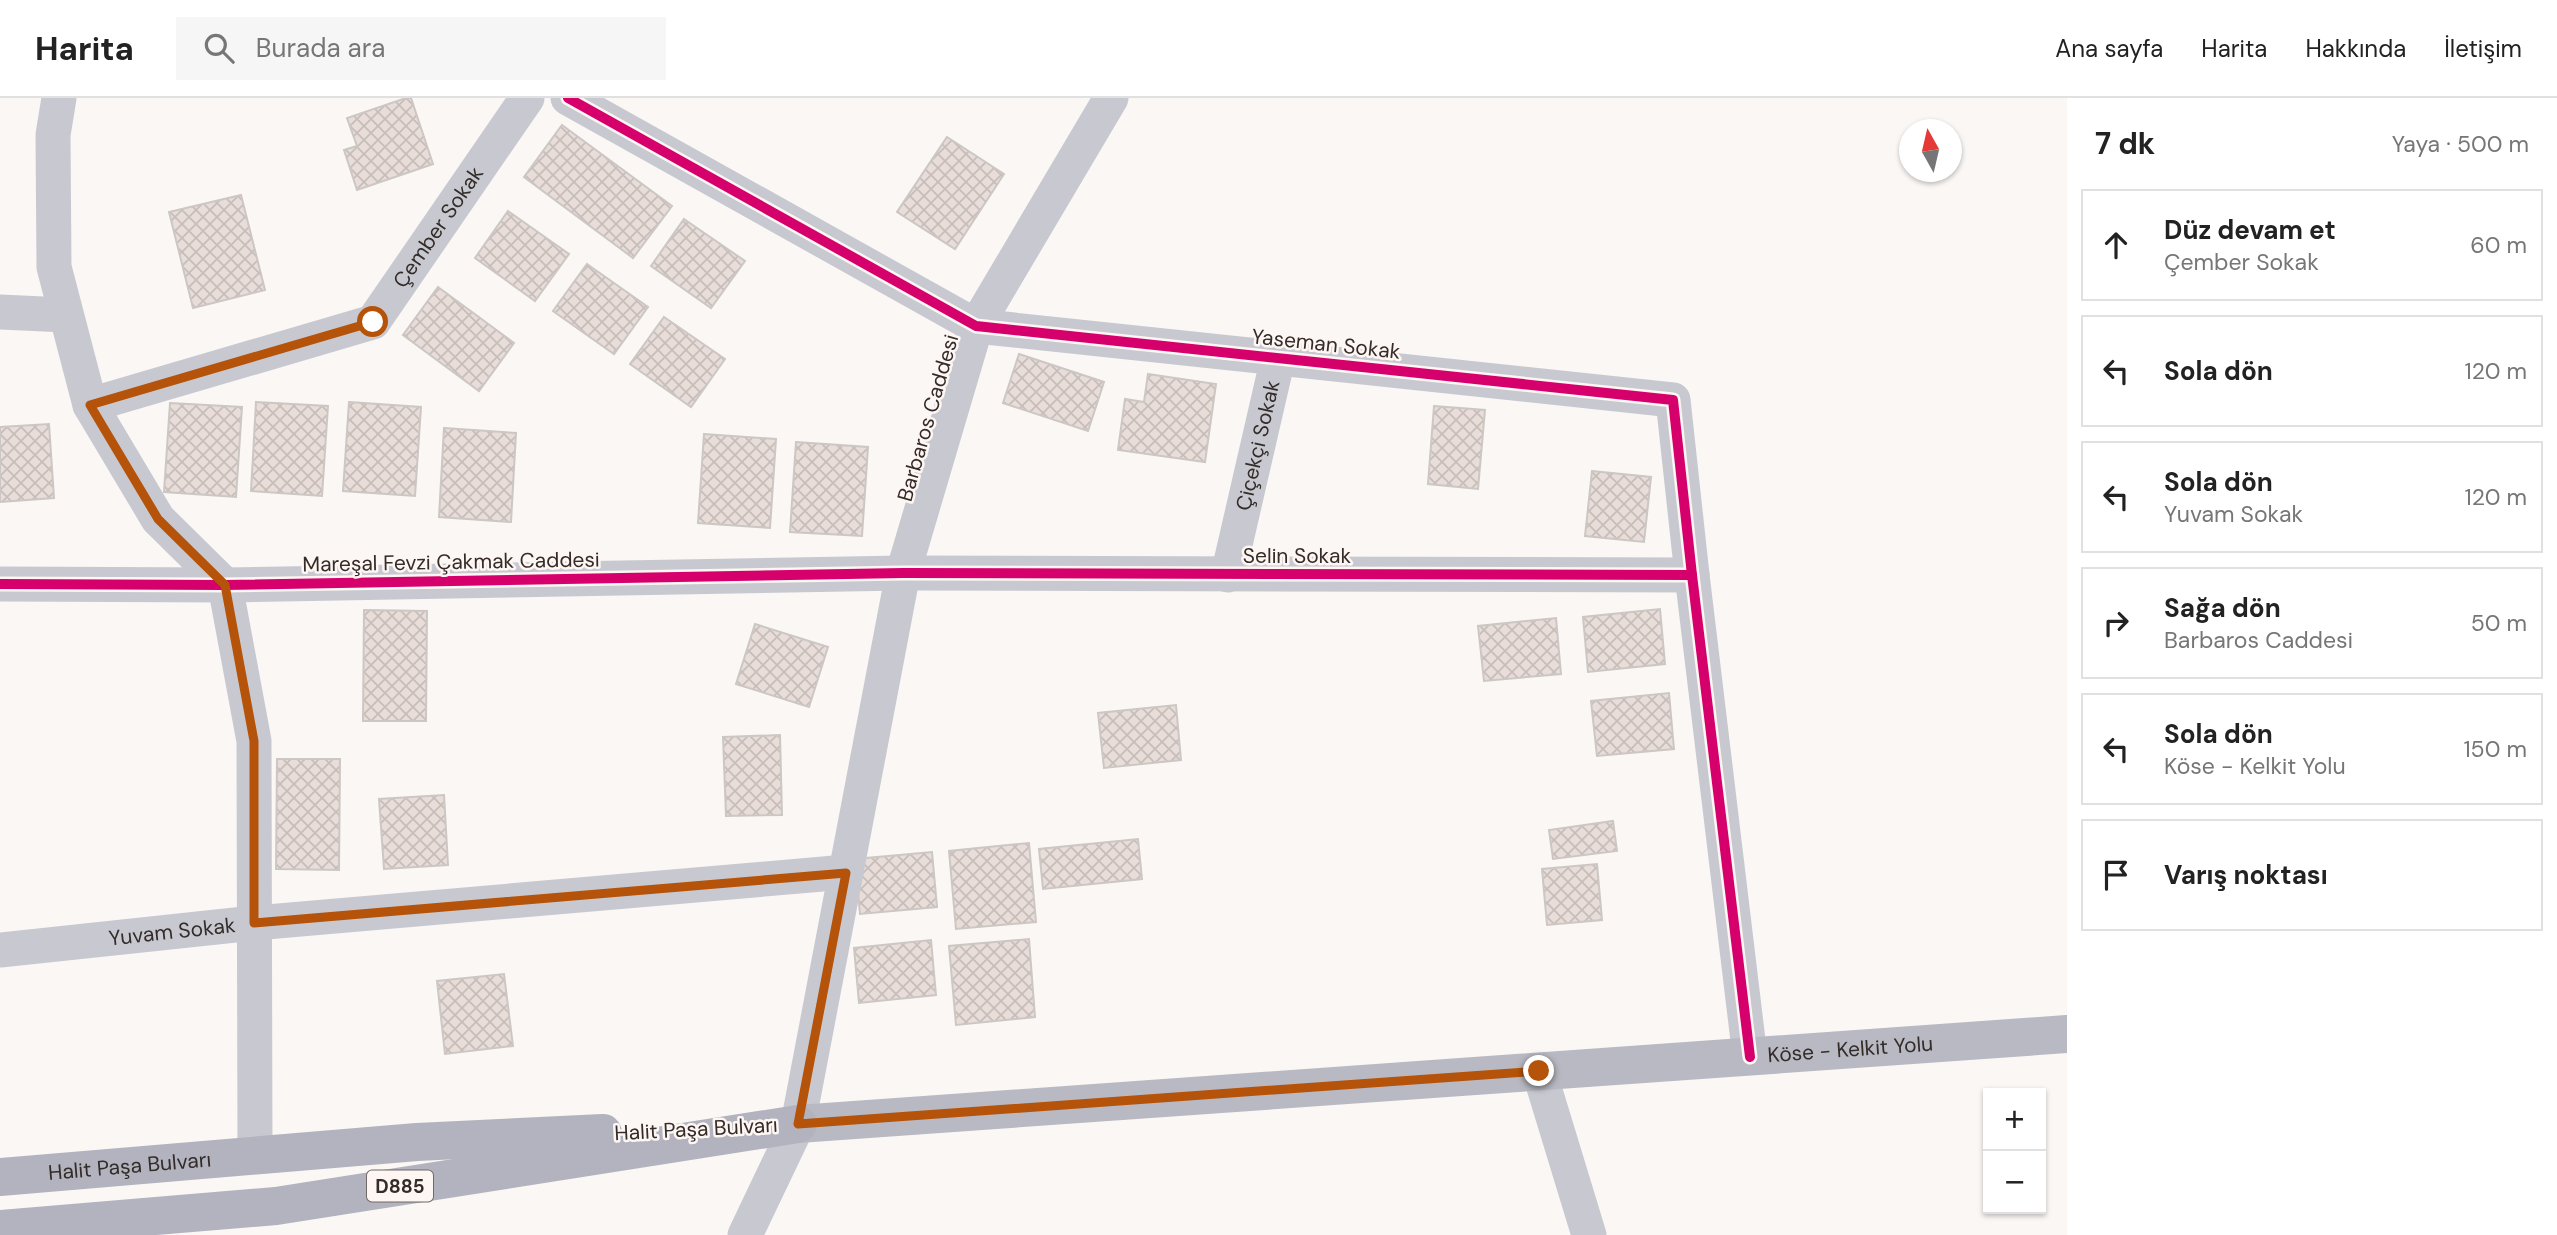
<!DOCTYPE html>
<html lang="tr">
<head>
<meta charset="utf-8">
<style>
	body { margin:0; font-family:"DM Sans",sans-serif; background:#f6f6f6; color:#222 }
	.controls { position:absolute; right:21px; bottom:21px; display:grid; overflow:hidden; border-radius:0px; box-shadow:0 2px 5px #0004 }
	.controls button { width:63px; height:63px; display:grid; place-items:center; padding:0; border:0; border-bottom:2px solid #e0e0e0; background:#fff; color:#222; font:35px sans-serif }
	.compass { position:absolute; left:1899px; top:21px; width:63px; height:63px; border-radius:50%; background:#fff; box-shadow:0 2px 5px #0004; rotate:352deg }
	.stop { position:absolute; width:21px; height:21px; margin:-16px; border:5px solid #b45309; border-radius:50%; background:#fff }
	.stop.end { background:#b45309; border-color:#fff; box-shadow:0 2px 7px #0008 }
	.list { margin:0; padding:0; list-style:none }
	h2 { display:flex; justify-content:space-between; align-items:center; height:91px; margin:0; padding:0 28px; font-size:30px }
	h2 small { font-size:23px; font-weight:400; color:#767676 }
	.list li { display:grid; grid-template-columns:46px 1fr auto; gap:21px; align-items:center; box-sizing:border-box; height:112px; margin:0 14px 14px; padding:0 14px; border:2px solid #e0e0e0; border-radius:0px }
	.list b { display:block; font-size:26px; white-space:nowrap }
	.list p { margin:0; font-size:23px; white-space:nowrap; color:#767676 }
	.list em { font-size:23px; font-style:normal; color:#767676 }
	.icon { flex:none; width:38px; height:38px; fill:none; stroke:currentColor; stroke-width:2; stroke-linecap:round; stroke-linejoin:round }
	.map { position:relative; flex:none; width:2067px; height:1137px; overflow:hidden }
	header { display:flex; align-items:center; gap:42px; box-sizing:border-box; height:98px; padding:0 35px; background:#fff; border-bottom:2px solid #e0e0e0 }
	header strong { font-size:33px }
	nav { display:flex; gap:38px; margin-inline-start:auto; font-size:24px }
	.search { width:490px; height:63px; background:#f6f6f6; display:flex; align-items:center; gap:18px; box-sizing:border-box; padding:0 24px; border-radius:0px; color:#767676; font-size:26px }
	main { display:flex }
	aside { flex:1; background:#fff }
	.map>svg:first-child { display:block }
</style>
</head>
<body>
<header>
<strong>Harita</strong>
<div class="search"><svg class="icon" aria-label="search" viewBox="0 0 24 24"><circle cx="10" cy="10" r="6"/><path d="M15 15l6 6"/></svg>Burada ara</div>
<nav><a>Ana sayfa</a><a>Harita</a><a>Hakkında</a><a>İletişim</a></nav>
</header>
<main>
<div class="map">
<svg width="2067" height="1137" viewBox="0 0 2067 1137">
	<defs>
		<pattern id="building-cross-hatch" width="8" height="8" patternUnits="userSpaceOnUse" patternTransform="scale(1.75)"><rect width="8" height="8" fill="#e8ddd8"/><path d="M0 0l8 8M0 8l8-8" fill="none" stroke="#c7beb9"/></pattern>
	</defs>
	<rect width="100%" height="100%" fill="#fbf7f5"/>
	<g fill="url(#building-cross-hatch)" stroke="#ccc7c4" stroke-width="2">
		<polygon points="406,0 411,0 433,66 357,92 344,52 357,48 347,20"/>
		<polygon points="562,27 672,108 633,160 524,79"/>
		<polygon points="947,39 1004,76 955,151 897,114"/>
		<polygon points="241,97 265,192 193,210 169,114"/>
		<polygon points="508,113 569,156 535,203 475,160"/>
		<polygon points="684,121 745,163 711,210 651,168"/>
		<polygon points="587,166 648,209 614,256 553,213"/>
		<polygon points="438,189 514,245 479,293 403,237"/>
		<polygon points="664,219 725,261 691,309 630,266"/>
		<polygon points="1019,256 1104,284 1088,333 1003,305"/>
		<polygon points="1148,276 1216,286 1205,364 1118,352 1125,301 1144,304"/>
		<polygon points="256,304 328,308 322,398 251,393"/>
		<polygon points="349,304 421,309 415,398 343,393"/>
		<polygon points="170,305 242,309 236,399 164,394"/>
		<polygon points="1434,308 1485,312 1478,391 1428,386"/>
		<polygon points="49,326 54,400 0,404 0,329"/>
		<polygon points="444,330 516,335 511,424 439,419"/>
		<polygon points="704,336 776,341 770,430 698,425"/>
		<polygon points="796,344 868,349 862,438 790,434"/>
		<polygon points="1592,373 1651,379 1644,444 1585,438"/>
		<polygon points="1660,511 1665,566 1588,574 1583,519"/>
		<polygon points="364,512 427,513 426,623 363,623"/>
		<polygon points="1556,520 1561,576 1484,583 1478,528"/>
		<polygon points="755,526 828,549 809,609 736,586"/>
		<polygon points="1669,595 1674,651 1597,658 1591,603"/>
		<polygon points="1176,607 1181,662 1104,670 1098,615"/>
		<polygon points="780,637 782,717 726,718 723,639"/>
		<polygon points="277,661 340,661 339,772 276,771"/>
		<polygon points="444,697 448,767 384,771 379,701"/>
		<polygon points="1613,723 1617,753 1553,761 1549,732"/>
		<polygon points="1138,741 1142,781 1043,791 1039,751"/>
		<polygon points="1029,745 1036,824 956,831 949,753"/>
		<polygon points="932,754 937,809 860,816 855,761"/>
		<polygon points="1597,766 1602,822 1547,827 1542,771"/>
		<polygon points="1029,841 1035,919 956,927 949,848"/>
		<polygon points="931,842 936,897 859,905 854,850"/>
		<polygon points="504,876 513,948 445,956 437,883"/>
	</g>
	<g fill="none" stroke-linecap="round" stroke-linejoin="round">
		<g stroke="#c8c9d0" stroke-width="35">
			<polyline points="59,0 53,37 54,169 90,307 158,421 225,487 254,643 255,1057"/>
			<polyline points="568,0 976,228 1673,302 1692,477 1750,959"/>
			<polyline points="0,214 66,217"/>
			<path id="s1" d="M90 307 373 224 527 0"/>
			<path id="s2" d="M1228 477 1278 260"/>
			<polyline points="0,486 225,487 903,475 1692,477"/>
			<path id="s3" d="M0 852 254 825 846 774"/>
			<polyline points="1539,973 1589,1137"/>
			<polyline points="745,1137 798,1026 903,475 976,228 1111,0"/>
		</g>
		<path stroke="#b8b9c2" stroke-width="38" id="s4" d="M798 1026 2067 936"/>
		<g stroke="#b2b3be" stroke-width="38">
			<path id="s5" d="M0 1079 417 1044 603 1035"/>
			<polyline points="0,1131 276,1108 798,1026"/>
		</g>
		<defs>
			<g id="cycleway">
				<polyline points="568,0 976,228 1673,302 1692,477 1750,959"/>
				<polyline points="0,486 225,487 903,475 1692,477"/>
			</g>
		</defs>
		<use href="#cycleway" stroke="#fdf6f3" stroke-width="15"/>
		<use href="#cycleway" stroke="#d6006c" stroke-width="10"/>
	</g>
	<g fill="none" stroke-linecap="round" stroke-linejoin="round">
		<polyline stroke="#b45309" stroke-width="9" points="373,224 90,307 158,421 225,487 254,643 254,825 846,775 798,1026 1539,973"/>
	</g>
	<g text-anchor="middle" stroke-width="5" stroke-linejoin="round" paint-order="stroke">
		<rect fill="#fdf6f3" stroke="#706966" stroke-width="2" x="367" y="1072.5" width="66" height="31" rx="5"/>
		<g font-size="19" font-weight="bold" fill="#332c29">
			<text x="400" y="1095">D885</text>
		</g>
		<g font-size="21" fill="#332c29" stroke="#fdf6f3">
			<text dy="7" stroke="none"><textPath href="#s1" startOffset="410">Çember Sokak</textPath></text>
			<text transform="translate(1326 246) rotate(6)" y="7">Yaseman Sokak</text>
			<text transform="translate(928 320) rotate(-74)" y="7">Barbaros Caddesi</text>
			<text dy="7" stroke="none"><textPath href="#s2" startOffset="133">Çiçekçi Sokak</textPath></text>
			<text x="1297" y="465">Selin Sokak</text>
			<text transform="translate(451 464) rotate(-1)" y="7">Mareşal Fevzi Çakmak Caddesi</text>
			<text dy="7" stroke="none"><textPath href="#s3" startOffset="173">Yuvam Sokak</textPath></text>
			<text dy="7" stroke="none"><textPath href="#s4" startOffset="1055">Köse - Kelkit Yolu</textPath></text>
			<text transform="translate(696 1031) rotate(-3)" y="7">Halit Paşa Bulvarı</text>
			<text dy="7" stroke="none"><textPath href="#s5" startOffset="130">Halit Paşa Bulvarı</textPath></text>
		</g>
	</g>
</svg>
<div class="controls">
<button>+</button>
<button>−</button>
</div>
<svg class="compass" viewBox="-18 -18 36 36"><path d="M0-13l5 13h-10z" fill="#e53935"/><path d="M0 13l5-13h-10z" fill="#767676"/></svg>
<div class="stop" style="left:373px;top:224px"></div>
<div class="stop end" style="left:1539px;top:973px"></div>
</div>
<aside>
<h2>7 dk<small>Yaya · 500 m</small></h2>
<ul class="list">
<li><svg class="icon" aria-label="ahead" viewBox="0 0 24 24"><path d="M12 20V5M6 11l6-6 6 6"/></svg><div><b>Düz devam et</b><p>Çember Sokak</p></div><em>60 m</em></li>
<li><svg class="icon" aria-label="left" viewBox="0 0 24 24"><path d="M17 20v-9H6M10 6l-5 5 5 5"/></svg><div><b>Sola dön</b></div><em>120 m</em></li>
<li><svg class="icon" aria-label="left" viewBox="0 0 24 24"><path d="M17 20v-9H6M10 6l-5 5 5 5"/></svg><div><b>Sola dön</b><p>Yuvam Sokak</p></div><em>120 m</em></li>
<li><svg class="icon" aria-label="right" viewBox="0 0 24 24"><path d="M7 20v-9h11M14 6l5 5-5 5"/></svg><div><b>Sağa dön</b><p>Barbaros Caddesi</p></div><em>50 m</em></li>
<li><svg class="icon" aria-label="left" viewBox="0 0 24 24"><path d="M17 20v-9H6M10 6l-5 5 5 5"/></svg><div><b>Sola dön</b><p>Köse - Kelkit Yolu</p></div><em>150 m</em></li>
<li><svg class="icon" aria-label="arrive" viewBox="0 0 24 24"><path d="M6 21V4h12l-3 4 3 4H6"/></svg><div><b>Varış noktası</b></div></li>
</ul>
</aside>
</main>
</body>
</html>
